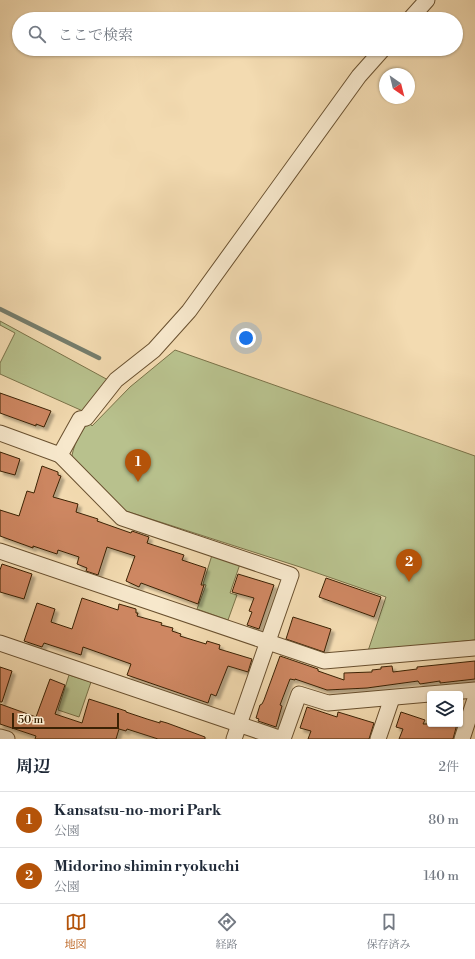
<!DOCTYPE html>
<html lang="ja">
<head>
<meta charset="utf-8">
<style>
	body { margin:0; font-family:"Libre Bodoni","Noto Serif JP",serif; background:#f6f6f7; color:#1f2937 }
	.controls { position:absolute; right:12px; bottom:12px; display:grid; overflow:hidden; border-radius:4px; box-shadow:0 1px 3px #0004 }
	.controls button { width:36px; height:36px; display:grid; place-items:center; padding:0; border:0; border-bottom:1px solid #e0e1e3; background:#fff; color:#1f2937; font:20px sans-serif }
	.compass { position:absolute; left:379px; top:68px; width:36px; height:36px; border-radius:50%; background:#fff; box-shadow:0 1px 3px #0004; rotate:145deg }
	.scale { position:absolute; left:12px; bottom:10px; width:107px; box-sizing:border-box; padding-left:4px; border:2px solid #3b2204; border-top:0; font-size:11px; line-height:14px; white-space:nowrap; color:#3b2204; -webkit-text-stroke:3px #f7e8cc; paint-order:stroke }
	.you { position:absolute; left:246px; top:338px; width:14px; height:14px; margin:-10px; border:3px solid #fff; border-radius:50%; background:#1a73e8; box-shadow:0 0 0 6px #1a73e833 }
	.badge { display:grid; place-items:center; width:26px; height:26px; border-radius:50%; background:#b45309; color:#fff; font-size:13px; font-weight:700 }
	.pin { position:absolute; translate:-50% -33px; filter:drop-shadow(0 1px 2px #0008) }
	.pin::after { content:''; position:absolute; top:21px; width:14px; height:12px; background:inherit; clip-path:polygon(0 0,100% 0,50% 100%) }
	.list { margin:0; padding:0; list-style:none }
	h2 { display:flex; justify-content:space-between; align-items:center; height:52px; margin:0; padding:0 16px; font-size:17px }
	h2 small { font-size:13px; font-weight:400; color:#747a83 }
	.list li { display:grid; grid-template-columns:26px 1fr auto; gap:12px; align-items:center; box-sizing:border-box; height:56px; padding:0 16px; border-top:1px solid #e0e1e3 }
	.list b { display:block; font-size:15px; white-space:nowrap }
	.list p { margin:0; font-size:13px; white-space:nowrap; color:#747a83 }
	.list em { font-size:13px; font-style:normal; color:#747a83 }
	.icon { flex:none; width:22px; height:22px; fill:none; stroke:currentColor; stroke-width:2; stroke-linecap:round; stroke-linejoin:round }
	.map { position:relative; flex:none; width:475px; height:739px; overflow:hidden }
	.search { position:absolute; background:#fff; box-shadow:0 1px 3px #0004; left:12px; right:12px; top:12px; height:44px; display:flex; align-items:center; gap:10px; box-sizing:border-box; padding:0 14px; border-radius:22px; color:#747a83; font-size:15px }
	.sheet { height:164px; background:#fff }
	nav { display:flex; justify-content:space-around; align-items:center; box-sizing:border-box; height:56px; border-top:1px solid #e0e1e3; background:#fff; font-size:11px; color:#747a83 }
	nav a { display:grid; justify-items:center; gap:2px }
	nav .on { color:#b45309 }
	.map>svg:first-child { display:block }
</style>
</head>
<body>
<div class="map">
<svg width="475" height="739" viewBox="0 0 475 739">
	<defs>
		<filter id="shadow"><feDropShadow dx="3.5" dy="3.5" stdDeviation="1" flood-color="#0004"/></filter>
	</defs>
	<rect width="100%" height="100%" fill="#f3dbb1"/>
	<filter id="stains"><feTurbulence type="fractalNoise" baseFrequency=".005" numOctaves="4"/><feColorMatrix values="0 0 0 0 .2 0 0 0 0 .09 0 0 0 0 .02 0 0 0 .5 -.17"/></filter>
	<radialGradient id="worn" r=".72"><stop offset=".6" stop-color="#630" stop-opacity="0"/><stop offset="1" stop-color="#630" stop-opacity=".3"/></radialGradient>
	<g fill="#b8c18d" stroke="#7a7248">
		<polygon points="0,321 110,381 85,412 0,374 0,363 15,333 0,325"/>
		<path d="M175 350 475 456V640L368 651 386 597 300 567 126 511 72 459C71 449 82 429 89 422L92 426 130 387Z"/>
		<polygon points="212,555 240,564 230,593 237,595 228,620 197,609 206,585 203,584"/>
		<polygon points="69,675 91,682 79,717 58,710"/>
	</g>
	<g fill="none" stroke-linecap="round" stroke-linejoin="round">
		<polyline stroke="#757d6c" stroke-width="4.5" points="0,309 99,358"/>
	</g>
	<g fill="#ce8762" stroke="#3b2204" filter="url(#shadow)">
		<polygon points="0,393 51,411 44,427 36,424 36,426 0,413"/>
		<polygon points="0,452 20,459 15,475 0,471"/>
		<polygon points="42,466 58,472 58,475 61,476 53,497 78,504 76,512 98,519 97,521 131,533 132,531 149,537 147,543 184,555 182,560 206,568 201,585 204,585 198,604 141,583 139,587 126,581 135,556 107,547 98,575 86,571 87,568 77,564 79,557 58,550 57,554 33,546 33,548 0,536 0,510 19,516 27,491 34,493"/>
		<polygon points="2,564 32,574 24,599 0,592 0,570"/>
		<polygon points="238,574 274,585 259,629 247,625 252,612 249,611 254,598 232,592"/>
		<polygon points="326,578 381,597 374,617 319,597"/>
		<polygon points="82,598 118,610 119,604 136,609 136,613 138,613 137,616 162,623 161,625 173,628 172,631 181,634 180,636 206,644 207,641 220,645 219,649 252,659 248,672 228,666 216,696 211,694 208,703 127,675 131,664 83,647 81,655 44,643 42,647 24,641 37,603 55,609 51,622 72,629"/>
		<polygon points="293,617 331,629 324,652 286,639"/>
		<polygon points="280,656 318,669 318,671 344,680 344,673 372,672 372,670 381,669 381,667 392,666 393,672 417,669 417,667 475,661 475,679 440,683 440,681 420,684 418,681 367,688 327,690 295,679 295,680 290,679 280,705 282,706 276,727 258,721 259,719 256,718 260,705 262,704 264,700"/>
		<polygon points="0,667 12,671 2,702 0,702"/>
		<polygon points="50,679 65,685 55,714 82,723 89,699 126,711 126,712 147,719 160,723 160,721 167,723 205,737 205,739 158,739 127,729 126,731 119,729 116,739 35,739 36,736 0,724 0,704 36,717"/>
		<polygon points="307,707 337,717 338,712 374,723 369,739 308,739 311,731 300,728"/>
		<polygon points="401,712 425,720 423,724 457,724 453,739 399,739 403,729 396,727"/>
	</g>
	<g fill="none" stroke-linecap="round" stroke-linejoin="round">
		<defs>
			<g id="street">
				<polyline points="410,19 427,0"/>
				<polyline points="0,433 60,455"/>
				<polyline points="0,551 324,661 475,648"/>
				<polyline points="0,643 282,739"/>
				<polyline points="0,737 7,739"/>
				<polyline points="234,739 291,575 122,518 60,455 80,419 86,418 116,380 154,350 189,311 359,76 383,49"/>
				<polyline points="283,739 299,694 328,703 475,690"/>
				<polyline points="378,739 392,698"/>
				<polyline points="462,739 475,699"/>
			</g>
		</defs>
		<use href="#street" stroke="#69502f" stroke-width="17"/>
		<use href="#street" stroke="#f7e8cc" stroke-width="15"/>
	</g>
	<rect width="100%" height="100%" filter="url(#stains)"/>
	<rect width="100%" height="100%" fill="url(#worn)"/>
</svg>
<div class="controls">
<button><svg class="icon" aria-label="layers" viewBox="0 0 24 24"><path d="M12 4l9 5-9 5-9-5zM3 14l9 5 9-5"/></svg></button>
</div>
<svg class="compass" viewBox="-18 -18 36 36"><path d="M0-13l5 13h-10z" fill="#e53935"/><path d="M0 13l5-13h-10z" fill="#747a83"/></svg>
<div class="scale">50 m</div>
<div class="you"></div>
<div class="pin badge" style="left:138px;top:482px">1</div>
<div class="pin badge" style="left:409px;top:582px">2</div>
<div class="search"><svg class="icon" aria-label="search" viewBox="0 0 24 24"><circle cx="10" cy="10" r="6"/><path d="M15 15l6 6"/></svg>ここで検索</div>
</div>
<section class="sheet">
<h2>周辺<small>2件</small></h2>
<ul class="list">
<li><span class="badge">1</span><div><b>Kansatsu-no-mori Park</b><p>公園</p></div><em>80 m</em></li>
<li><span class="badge">2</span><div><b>Midorino shimin ryokuchi</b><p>公園</p></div><em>140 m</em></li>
</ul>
</section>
<nav>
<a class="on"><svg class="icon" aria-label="map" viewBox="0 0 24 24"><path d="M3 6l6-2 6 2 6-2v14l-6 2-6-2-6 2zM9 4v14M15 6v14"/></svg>地図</a>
<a><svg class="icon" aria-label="directions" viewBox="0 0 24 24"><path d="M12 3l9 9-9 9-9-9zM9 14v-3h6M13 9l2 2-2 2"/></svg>経路</a>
<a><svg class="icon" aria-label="saved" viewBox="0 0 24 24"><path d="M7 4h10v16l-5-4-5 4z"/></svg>保存済み</a>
</nav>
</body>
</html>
